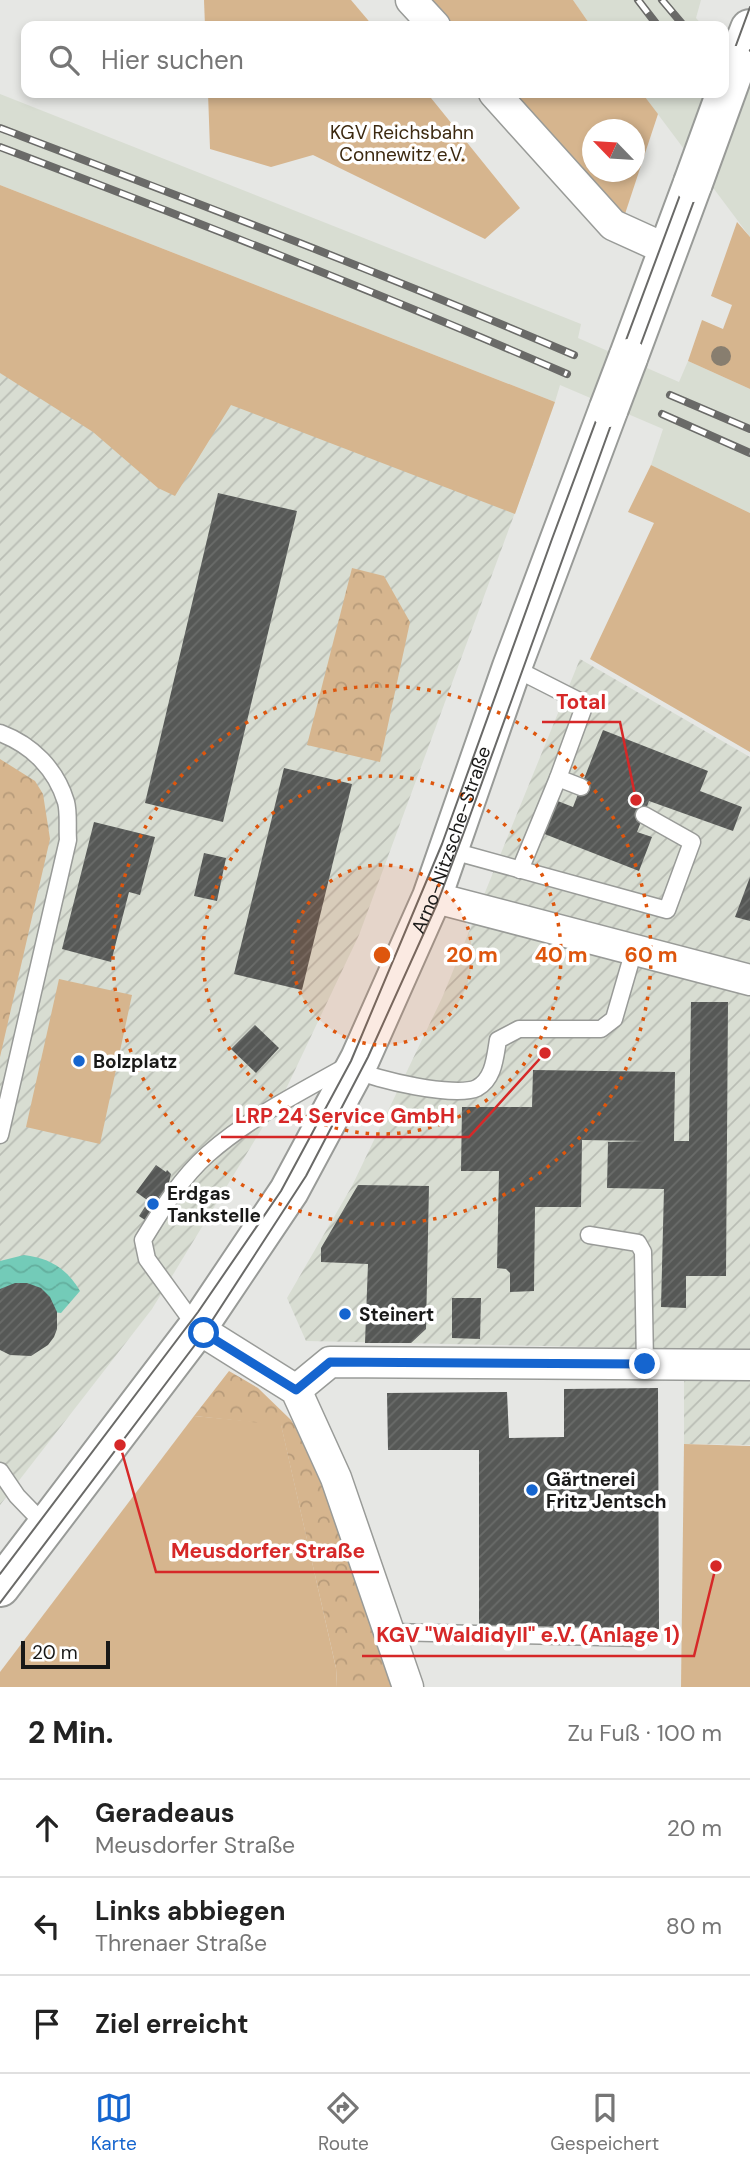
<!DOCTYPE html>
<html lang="de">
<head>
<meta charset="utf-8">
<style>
	body { margin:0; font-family:"DM Sans",sans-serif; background:#f6f6f6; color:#222 }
	.compass { position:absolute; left:582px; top:119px; width:63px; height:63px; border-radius:50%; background:#fff; box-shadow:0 4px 10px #0003; rotate:295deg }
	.scale { position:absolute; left:21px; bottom:18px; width:89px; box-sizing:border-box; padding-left:7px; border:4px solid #191918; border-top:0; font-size:19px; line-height:24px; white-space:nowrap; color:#191918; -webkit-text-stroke:5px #fff; paint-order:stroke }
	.stop { position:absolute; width:21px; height:21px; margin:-16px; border:5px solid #1565cf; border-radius:50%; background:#fff }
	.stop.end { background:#1565cf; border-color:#fff; box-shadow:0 2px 7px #0008 }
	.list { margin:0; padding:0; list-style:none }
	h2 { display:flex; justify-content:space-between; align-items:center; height:91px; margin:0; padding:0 28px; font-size:30px }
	h2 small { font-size:23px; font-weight:400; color:#767676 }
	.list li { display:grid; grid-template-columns:46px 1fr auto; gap:21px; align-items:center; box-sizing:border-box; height:98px; padding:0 28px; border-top:2px solid #e0e0e0 }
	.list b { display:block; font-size:26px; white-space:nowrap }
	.list p { margin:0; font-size:23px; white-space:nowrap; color:#767676 }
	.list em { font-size:23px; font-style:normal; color:#767676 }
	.icon { flex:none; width:38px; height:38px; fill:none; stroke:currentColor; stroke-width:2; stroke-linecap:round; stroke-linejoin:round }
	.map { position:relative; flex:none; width:750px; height:1687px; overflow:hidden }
	.search { position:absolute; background:#fff; box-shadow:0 4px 10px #0003; left:21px; right:21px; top:21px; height:77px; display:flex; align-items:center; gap:18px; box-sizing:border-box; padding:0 24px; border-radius:14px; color:#767676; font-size:26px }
	.sheet { height:385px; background:#fff }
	nav { display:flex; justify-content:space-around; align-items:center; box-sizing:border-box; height:98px; border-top:2px solid #e0e0e0; background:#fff; font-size:19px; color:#767676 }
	nav a { display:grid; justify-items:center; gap:4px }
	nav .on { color:#1565cf }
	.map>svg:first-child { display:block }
</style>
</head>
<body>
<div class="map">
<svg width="750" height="1687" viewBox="0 0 750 1687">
	<defs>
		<pattern id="industrial-furrows" width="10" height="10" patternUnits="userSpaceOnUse" patternTransform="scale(1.75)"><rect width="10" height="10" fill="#d8ddd2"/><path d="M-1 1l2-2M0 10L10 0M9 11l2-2" fill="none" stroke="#b9bdb4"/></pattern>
		<pattern id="park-crowns" width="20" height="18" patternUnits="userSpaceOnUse" patternTransform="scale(1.75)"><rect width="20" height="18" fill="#d6b58e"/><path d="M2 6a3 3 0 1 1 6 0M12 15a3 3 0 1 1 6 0" fill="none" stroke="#b79b7a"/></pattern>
		<pattern id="water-waves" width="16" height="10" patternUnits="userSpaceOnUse" patternTransform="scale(1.75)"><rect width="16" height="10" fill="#73cbb8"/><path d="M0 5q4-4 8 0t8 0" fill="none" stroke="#63ae9d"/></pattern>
		<pattern id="building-hatch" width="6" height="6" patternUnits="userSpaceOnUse" patternTransform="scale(1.75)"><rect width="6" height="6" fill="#565856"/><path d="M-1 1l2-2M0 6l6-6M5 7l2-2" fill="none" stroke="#6a6c6a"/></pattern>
	</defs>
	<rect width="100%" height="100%" fill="#e6e7e4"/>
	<g fill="#d8ddd2">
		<polygon points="573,0 701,0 696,18 703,26 591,26"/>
		<polygon points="724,52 750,85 750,237 642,93 724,93"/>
		<polygon points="0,94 581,324 578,338 679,382 688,361 750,389 750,513 651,465 663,429 560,385 555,402 0,185"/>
	</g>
	<g fill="url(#industrial-furrows)">
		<polygon points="0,229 541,442 359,935 286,1089 152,1309 0,1505"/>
		<polygon points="580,659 750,757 750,1445 684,1444 684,1349 306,1341 287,1298 352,1186 442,998"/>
	</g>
	<g fill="#d6b58e" fill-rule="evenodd">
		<polygon points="204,0 351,0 373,26 205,26"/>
		<polygon points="428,0 573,0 591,26 451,26"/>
		<polygon points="208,93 427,93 520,208 485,239 313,155 271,167 210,149"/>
		<path d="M511 93H642L658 114 624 217ZM592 130H634V172H592Z"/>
		<polygon points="0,185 555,402 515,514 231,405 175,496 158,488 93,432 0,373"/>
		<polygon points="737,222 750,237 750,389 688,361 702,320 723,329 732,305 711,296"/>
		<polygon points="651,465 750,513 750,752 590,659 654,523 628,512"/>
		<polygon points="59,979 132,995 100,1144 26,1127"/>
		<polygon points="194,1416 281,1424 336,1668 337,1687 0,1687 0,1672"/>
		<polygon points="684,1444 750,1446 750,1687 681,1687"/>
	</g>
	<g fill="url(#park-crowns)">
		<polygon points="352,568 384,576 410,622 380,762 307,745"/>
		<polygon points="0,759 35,781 43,794 50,839 0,1057"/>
		<polygon points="229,1371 258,1388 291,1420 319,1466 344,1533 391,1687 337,1687 336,1668 281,1425 194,1416"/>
	</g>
	<path fill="url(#water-waves)" d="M24 1255C50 1258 67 1269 80 1291L61 1313 0 1305V1261Z"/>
	<g fill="url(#building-hatch)">
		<polygon points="218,493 297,511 223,822 145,803"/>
		<polygon points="603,730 708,771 700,791 742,807 733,831 649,801 637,832 652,837 639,871 542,833 555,800 573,807"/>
		<polygon points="284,768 352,784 302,990 234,974"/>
		<polygon points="94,822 155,837 140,895 129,892 111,962 62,949"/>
		<polygon points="204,853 226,858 217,901 194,896"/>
		<polygon points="750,877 750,921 735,917"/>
		<polygon points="691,1002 728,1002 726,1276 686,1276 686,1308 661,1307 664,1189 607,1188 608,1142 644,1141 582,1140 581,1207 535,1207 534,1291 510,1292 510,1273 506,1269 497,1268 499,1171 461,1171 462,1107 532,1107 533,1070 675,1072 674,1141 689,1141"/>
		<polygon points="255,1025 279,1048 256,1073 231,1049"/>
		<polygon points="156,1165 166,1172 167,1170 171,1174 168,1186 159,1197 164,1200 148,1222 139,1216 150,1199 147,1200 136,1192"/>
		<polygon points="358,1185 429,1186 426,1329 411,1343 365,1343 368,1264 321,1262 321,1248"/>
		<polygon points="15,1283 27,1283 41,1288 50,1297 57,1312 57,1329 54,1337 48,1345 31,1356 10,1355 0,1350 0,1289"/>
		<polygon points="452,1298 481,1298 480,1339 452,1338"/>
		<polygon points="658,1388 659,1629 479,1630 479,1450 388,1450 387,1393 507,1392 509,1438 564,1437 564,1389"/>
	</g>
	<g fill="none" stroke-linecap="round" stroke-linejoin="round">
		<defs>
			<g id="lane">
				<polyline points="512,667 585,704 558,778 520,870"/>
				<path d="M0 733C32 745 56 769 66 802 69 813 67 828 68 840L0 1135"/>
				<polyline points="558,778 581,787"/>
				<polyline points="449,850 667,910 692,842 644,815"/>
				<path d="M354 1069C375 1080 456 1098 477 1088 494 1079 495 1057 498 1040L519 1029H601L614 1019 634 950"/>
				<polyline points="589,1235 638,1243 643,1252 645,1364"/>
				<path d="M197 1328 147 1259 143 1240C162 1209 181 1178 208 1154 249 1118 299 1093 345 1067"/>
				<polyline points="0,1471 17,1496 46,1526"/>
				<polyline points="390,1632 643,1638"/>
			</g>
			<g id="street">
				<polyline points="411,0 435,26"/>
				<polyline points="494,93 613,225 668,250"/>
				<polyline points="432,897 750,980"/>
				<polyline points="197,1328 296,1390 336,1478 408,1687"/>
				<polyline points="296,1390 330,1362 750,1365"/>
			</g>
			<g id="secondary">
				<polyline points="736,65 750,29"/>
				<polyline points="628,358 693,183"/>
				<path id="s1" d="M0 1587 197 1328 289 1191 360 1059 432 897 512 667 609 408"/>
			</g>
		</defs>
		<use href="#lane" stroke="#999b98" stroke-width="19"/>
		<use href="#street" stroke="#999b98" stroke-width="33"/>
		<use href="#secondary" stroke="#999b98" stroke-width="42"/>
		<use href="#lane" stroke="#fff" stroke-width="16"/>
		<use href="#street" stroke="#fff" stroke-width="30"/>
		<use href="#secondary" stroke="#fff" stroke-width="38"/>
		<g stroke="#6a6a68" stroke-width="2">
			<polyline points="724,78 750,7"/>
			<polyline points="0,1574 198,1312 281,1191 351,1061 442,844 552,539 718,93"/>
			<polyline points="0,1603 204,1333 306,1176 368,1057 437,904 467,824 616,411 750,50"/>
		</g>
		<defs>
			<g id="rail">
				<polyline points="638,0 658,26"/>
				<polyline points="662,0 684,26"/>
				<path d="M0 128C192 201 385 274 574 355"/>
				<path d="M0 147C190 219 380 293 567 374"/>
				<polyline points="670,395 750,429"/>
				<polyline points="662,414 750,453"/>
			</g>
		</defs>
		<use href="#rail" stroke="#6a6a68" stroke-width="8"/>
		<use href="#rail" stroke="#fff" stroke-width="5" stroke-dasharray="16" stroke-linecap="butt"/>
		<defs>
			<g id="secondary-bridge">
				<polyline points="693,183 736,65"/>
				<polyline points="609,408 628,358"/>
			</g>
		</defs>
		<use href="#secondary-bridge" stroke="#999b98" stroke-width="42" stroke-linecap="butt"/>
		<use href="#secondary-bridge" stroke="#fff" stroke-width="38"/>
	</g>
	<circle fill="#887e6f" cx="721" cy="356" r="10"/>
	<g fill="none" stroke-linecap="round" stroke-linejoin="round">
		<polyline stroke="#1565cf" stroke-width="9" points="204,1333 296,1390 330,1362 645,1364"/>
	</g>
	<circle cx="382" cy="955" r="90" fill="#de560d" fill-opacity=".12"/>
	<g fill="none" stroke="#de560d" stroke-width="3.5" stroke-dasharray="3.5 7">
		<circle cx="382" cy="955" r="90"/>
		<circle cx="382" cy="955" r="179"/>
		<circle cx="382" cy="955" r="269"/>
	</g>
	<g fill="#1565cf" stroke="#fff" stroke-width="2.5">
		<circle cx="79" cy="1061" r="7"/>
		<circle cx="153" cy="1204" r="7"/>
		<circle cx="345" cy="1314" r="7"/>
		<circle cx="532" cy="1490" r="7"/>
	</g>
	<g text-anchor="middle" stroke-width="7" stroke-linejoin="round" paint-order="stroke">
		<g font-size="19" fill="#3c2910" stroke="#fff">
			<text x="402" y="139">KGV Reichsbahn<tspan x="402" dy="22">Connewitz e.V.</tspan></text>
		</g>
		<g font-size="19" fill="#191918" stroke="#fff">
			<text dy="7" stroke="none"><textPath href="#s1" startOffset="878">Arno-Nitzsche-Straße</textPath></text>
		</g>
		<g font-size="19" font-weight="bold" fill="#191918" stroke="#fff" text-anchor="start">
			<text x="93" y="1068">Bolzplatz</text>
			<text x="167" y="1200">Erdgas<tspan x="167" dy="22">Tankstelle</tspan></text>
			<text x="359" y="1321">Steinert</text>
			<text x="546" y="1486">Gärtnerei<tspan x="546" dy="22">Fritz Jentsch</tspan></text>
		</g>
	</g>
	<circle cx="382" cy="955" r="10" fill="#de560d" stroke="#fff" stroke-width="3.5"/>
	<g font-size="21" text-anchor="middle" font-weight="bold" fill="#de560d" stroke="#fff" stroke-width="7" stroke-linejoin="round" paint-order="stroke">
		<text x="472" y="962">20 m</text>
		<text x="561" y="962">40 m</text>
		<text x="651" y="962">60 m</text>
	</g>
	<path fill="none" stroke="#d62828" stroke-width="2.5" d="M636 800L620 722H542M545 1053L469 1137H221M120 1445L156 1572H379M716 1566L694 1656H362"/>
	<g fill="#d62828" stroke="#fff" stroke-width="2.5">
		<circle cx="636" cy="800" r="7"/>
		<circle cx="545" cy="1053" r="7"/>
		<circle cx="120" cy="1445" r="7"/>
		<circle cx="716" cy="1566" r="7"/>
	</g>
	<g font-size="21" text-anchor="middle" font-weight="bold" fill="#d62828" stroke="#fff" stroke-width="7" stroke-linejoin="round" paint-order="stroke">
		<text x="581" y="709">Total</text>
		<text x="345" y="1123">LRP 24 Service GmbH</text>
		<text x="268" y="1558">Meusdorfer Straße</text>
		<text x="528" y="1642">KGV "Waldidyll" e.V. (Anlage 1)</text>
	</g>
</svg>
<svg class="compass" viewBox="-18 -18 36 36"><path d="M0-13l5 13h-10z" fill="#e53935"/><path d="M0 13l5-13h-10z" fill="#767676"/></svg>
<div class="scale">20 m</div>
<div class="stop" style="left:204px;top:1333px"></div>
<div class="stop end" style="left:645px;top:1364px"></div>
<div class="search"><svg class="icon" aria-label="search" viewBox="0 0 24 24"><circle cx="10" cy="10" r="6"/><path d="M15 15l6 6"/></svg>Hier suchen</div>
</div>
<section class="sheet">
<h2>2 Min.<small>Zu Fuß · 100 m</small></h2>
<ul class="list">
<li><svg class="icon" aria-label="ahead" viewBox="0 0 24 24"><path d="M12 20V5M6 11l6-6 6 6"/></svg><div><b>Geradeaus</b><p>Meusdorfer Straße</p></div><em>20 m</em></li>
<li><svg class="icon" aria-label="left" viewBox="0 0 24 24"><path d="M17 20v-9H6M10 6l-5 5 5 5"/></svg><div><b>Links abbiegen</b><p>Threnaer Straße</p></div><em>80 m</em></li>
<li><svg class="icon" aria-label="arrive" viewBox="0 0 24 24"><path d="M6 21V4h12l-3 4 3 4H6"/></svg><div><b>Ziel erreicht</b></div></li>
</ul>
</section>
<nav>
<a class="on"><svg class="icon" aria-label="map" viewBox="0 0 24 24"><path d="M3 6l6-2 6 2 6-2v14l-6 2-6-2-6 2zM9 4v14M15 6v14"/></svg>Karte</a>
<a><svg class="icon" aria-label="directions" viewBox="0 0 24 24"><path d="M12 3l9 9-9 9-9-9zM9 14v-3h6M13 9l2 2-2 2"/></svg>Route</a>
<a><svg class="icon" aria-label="saved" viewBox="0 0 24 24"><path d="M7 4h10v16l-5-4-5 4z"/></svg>Gespeichert</a>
</nav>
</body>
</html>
